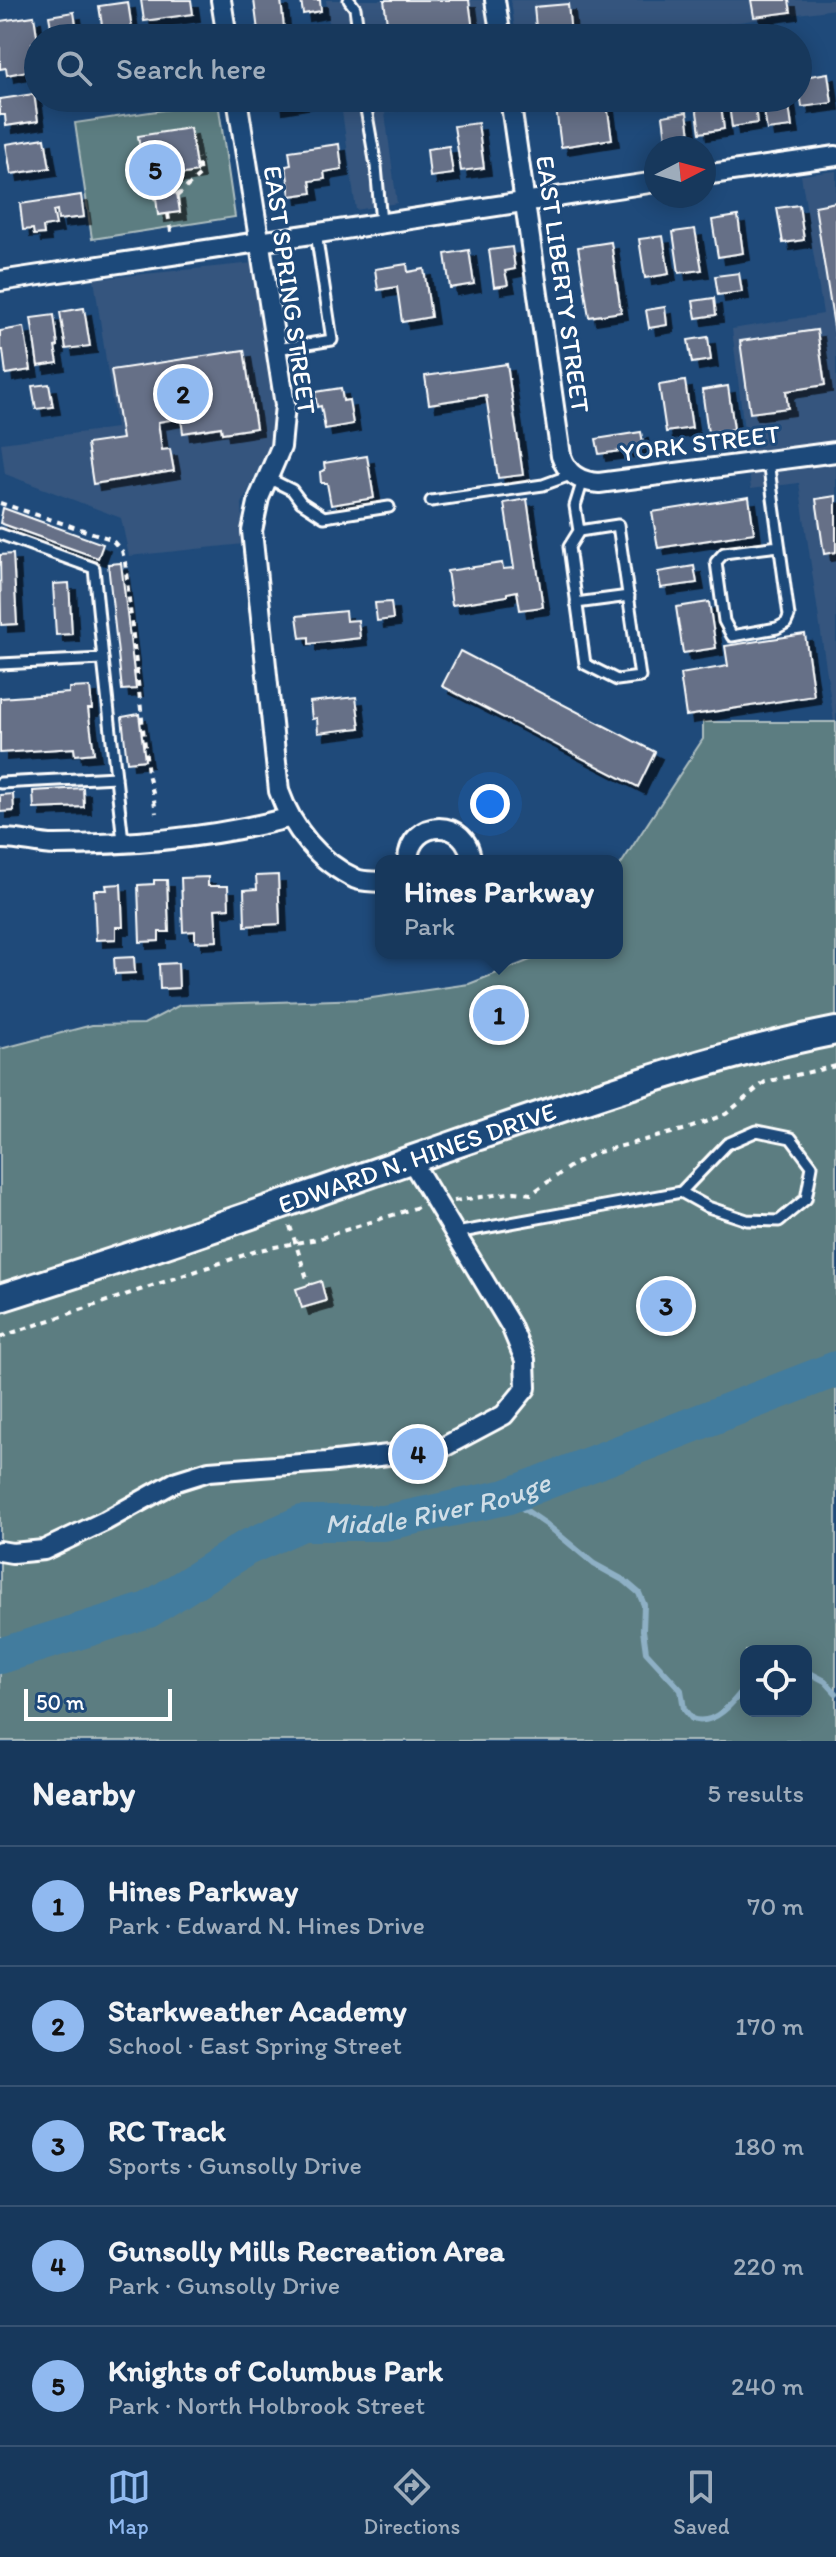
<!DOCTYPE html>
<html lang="en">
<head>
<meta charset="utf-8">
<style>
	body { margin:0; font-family:Itim,sans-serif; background:#244365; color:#f1f3f6 }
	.controls { position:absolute; right:24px; bottom:24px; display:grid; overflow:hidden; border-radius:16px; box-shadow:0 4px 20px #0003 }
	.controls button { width:72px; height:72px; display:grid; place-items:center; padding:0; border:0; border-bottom:2px solid #365272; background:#17385c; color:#f1f3f6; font:40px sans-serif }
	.compass { position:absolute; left:644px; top:136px; width:72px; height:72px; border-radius:50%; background:#17385c; box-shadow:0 4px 20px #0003; rotate:84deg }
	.scale { position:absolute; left:24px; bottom:20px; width:148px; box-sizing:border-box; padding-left:8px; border:4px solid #fff; border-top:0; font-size:22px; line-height:28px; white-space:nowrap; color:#fff; -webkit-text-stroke:6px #1f4a7a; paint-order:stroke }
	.you { position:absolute; left:490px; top:804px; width:28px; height:28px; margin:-20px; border:6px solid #fff; border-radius:50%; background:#1a73e8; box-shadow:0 0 0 12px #1a73e833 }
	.badge { display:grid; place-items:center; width:52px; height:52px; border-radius:50%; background:#90b9f0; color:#111; font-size:26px; font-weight:700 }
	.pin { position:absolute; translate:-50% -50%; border:4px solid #fff; box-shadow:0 2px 8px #0006 }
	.popup { position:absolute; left:375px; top:855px; width:248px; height:104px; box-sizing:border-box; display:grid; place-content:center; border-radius:16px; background:#17385c; filter:drop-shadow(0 2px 6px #0005); font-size:26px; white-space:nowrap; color:#9eacbb }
	.popup b { font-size:30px; color:#f1f3f6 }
	.popup::after { content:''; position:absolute; left:50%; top:100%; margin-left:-16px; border:16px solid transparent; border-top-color:#17385c }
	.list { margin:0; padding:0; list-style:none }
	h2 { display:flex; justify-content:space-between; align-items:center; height:104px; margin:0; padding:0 32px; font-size:34px }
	h2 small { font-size:26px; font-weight:400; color:#9eacbb }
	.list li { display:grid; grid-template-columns:52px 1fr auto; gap:24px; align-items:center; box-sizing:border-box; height:120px; padding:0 32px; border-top:2px solid #365272 }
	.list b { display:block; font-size:30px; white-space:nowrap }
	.list p { margin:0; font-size:26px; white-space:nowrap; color:#9eacbb }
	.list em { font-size:26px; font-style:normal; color:#9eacbb }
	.icon { flex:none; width:44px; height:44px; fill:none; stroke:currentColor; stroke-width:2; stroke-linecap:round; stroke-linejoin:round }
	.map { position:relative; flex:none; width:836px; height:1741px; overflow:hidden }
	.search { position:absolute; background:#17385c; box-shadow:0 4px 20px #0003; left:24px; right:24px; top:24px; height:88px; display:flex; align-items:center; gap:20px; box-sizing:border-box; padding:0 28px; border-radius:44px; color:#9eacbb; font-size:30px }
	.sheet { height:704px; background:#17385c }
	nav { display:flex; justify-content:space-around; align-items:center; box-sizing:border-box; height:112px; border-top:2px solid #365272; background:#17385c; font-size:22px; color:#9eacbb }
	nav a { display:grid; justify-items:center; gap:4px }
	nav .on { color:#90b9f0 }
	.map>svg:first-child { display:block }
</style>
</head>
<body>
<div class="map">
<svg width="836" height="1741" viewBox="0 0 836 1741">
	<defs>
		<filter id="shadow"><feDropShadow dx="7" dy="7" stdDeviation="0" flood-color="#0009"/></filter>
	</defs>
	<rect width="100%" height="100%" fill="#1f4a7a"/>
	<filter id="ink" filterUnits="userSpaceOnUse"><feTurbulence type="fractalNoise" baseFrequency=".0125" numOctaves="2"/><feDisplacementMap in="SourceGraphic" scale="16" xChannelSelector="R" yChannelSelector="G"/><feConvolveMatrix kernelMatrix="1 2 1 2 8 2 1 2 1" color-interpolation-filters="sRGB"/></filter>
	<g filter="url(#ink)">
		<g fill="#34557e">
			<polygon points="326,0 486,0 492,38 331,38"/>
			<polygon points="511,0 836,0 836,9 619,38 516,38"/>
			<polygon points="340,98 482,98 385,113 397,203 356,210"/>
			<polygon points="836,171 836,722 834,722 799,483 751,489 732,329 823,314 801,175"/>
			<polygon points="254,263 274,383 276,429 242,504 244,544 129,556 121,518 5,474 1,443 116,428 94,279"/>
		</g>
		<g fill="#5c7d81" stroke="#aebec0" stroke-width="2" fill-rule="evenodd">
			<polygon points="218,102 235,217 92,239 75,123"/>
			<path d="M703 722H836V1741H0V1049L92 1025 144 1024 180 1005 365 999 469 984 548 953H617V870L703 739ZM746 1651H806V1711H746Z"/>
		</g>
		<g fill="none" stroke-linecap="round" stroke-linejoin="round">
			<g stroke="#8eb0c5" stroke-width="6">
				<path d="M506 1497 546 1524 594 1564 625 1581 639 1593 644 1605 643 1630 646 1652 681 1690 684 1709 692 1719C714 1727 734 1702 746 1686"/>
				<polyline points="806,1671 825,1681 836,1693"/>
			</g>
			<path stroke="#437c9e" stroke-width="36" id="s1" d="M0 1656 148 1610 246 1548 302 1523H384L506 1497 836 1369"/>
		</g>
		<g fill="#667087" stroke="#fff" stroke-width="2" filter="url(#shadow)">
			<polygon points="141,0 191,0 193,14 144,21"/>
			<polygon points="254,0 281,0 284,28 258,31"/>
			<polygon points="301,0 320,0 321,11 303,14"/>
			<polygon points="384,0 469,0 474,38 389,38"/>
			<polygon points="751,0 789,0 791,12 754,17"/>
			<polygon points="128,2 132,29 116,32 116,38 104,38 99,6"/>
			<polygon points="568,4 571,35 537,38 534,7"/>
			<polygon points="74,12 78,38 53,38 49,16"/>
			<polygon points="34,16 38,42 32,43 35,63 26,65 27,71 7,75 6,68 0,69 0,21"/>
			<polygon points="750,24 752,38 727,38 725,27"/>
			<polygon points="828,73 832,103 802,107 798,78"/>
			<polygon points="34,94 38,121 6,126 5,115 0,115 0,99"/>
			<polygon points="275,98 313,98 313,100 276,106"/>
			<polygon points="572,98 606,98 612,139 561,147 555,100"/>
			<polygon points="695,98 720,98 724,129 700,133"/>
			<polygon points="728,98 754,98 757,123 732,127"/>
			<polygon points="762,98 788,98 792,127 767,130"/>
			<polygon points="687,112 691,143 667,146 663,116"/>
			<polygon points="478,123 484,168 461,171 454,126"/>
			<polygon points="190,128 197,172 155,179 153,166 143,168 138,136"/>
			<polygon points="45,138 50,168 11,174 6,144"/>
			<polygon points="339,144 342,169 324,172 325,179 310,181 312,193 290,196 286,166 291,165 289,151"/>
			<polygon points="449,146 453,174 430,177 427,149"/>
			<polygon points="177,193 180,212 158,215 156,197"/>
			<polygon points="81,195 84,217 58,220 57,210 53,211 56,225 43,227 44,234 34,235 33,229 23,230 20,204"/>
			<polygon points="836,202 836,339 815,206"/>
			<polygon points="799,205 804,240 783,243 777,208"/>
			<polygon points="738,216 743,253 718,257 712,220"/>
			<polygon points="695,229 702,270 679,273 673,232"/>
			<polygon points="663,236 669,274 645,278 639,239"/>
			<polygon points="611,242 621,312 589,317 578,247"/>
			<polygon points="512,247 515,269 505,271 508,285 494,287 489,250"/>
			<polygon points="469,250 474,284 450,288 445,254"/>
			<polygon points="407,264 408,272 424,269 431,317 402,322 397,287 378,290 375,269"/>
			<polygon points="739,273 742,292 718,295 715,276"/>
			<polygon points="714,298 716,315 696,318 693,301"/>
			<polygon points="665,307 667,325 649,328 646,310"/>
			<polygon points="84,308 90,346 66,349 60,312"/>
			<polygon points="54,315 58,346 55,347 58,363 38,366 31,318"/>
			<polygon points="24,327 31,370 6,374 3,350 0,350 0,331"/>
			<polygon points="817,330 825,385 786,391 788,408 750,413 740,341"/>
			<polygon points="708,337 711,360 692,363 688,340"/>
			<polygon points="244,350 256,428 222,433 221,427 183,433 181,418 158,422 162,450 170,449 174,471 93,484 87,444 122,439 111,370"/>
			<polygon points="507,364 523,475 498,478 486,395 429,404 425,376"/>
			<polygon points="685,381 692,428 666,432 659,385"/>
			<polygon points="49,384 53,407 36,409 32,386"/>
			<polygon points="728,386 734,429 708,433 702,390"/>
			<polygon points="341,388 343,401 349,400 353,424 325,429 321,406 317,407 315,392"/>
			<polygon points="641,432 644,448 599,454 596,439"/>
			<polygon points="367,456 374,498 331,505 327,483 321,483 320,472 325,470 324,463"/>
			<polygon points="836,496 836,552 824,554 816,499"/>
			<polygon points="749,497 754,533 658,548 652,512"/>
			<polygon points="527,499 543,607 520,610 517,591 507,593 507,596 452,605 447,571 502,563 503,569 514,568 504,503"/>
			<polygon points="3,508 103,544 98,558 0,523"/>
			<polygon points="13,554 17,624 1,625 0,555"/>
			<polygon points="121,563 136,689 122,690 108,564"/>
			<polygon points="694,566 697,583 661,588 658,572"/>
			<polygon points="69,583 72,634 56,635 53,584"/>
			<polygon points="391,602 393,619 377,621 375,603"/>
			<polygon points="709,602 716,648 683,653 676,607"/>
			<polygon points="345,611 346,621 358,620 360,638 309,644 309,637 300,638 297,616"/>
			<polygon points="805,634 814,696 686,716 680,674 728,666 725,646"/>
			<polygon points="460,651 655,752 638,787 442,686"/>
			<polygon points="90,687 92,709 88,709 94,753 75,755 74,748 0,753 0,698 69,693 69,688"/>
			<polygon points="356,697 360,728 318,733 317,718 312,719 310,702"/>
			<polygon points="139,714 145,760 127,762 122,717"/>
			<polygon points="83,788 84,807 34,809 33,791"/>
			<polygon points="13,794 14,811 0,812 0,795"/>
			<polygon points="278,875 280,924 245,926 244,890 257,889 256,876"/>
			<polygon points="208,877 208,886 228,886 229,908 215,909 217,941 195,942 195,931 183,932 181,878"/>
			<polygon points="154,880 167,880 169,932 159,932 159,941 140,942 138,885 154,884"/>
			<polygon points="121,884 123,927 116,927 116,939 96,940 94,890 107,890 106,885"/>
			<polygon points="134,957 135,973 115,974 114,958"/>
			<polygon points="178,963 179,988 160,989 159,964"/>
			<polygon points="321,1281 326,1301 302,1308 296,1289"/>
		</g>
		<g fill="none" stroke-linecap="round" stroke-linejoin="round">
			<defs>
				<g id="lane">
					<polyline points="349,0 355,8 359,38"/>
					<polyline points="364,98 376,166 381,223"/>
					<polyline points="277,349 332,340 316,233"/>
					<polyline points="768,461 789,616 786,623 777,628 732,636 724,621 716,562 724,553 779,546"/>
					<polyline points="268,478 292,490 301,502 324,517 389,507"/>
					<polyline points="431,501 543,485 573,474"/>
					<polyline points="579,531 618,525 640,677 617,680 585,664 569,547 579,531 575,506 583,480"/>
					<polyline points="0,534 94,568 103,659 0,664"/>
					<polyline points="576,603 629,596"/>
					<polyline points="103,659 123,841"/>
					<polyline points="0,783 116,777"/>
					<polyline points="456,1233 681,1192 708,1207 747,1220 779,1221 806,1199 812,1166 791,1138 757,1131 727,1144 681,1192"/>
				</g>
				<g id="street">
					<polyline points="221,0 227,38"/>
					<polyline points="495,0 501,38"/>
					<path d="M237 98 285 405 281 447 259 498 252 531 279 791C292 828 319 862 356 879 363 882 373 881 381 882"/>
					<path d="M510 98 561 456C567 474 580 482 599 483L836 452"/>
					<polyline points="704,175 836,156"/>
					<polyline points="0,281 656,182"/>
					<path d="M0 839C19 838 37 845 55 845 131 845 215 837 288 818"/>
					<path d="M408 861C409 817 469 817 471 861"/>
					<polyline points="0,1551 12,1553 44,1550 105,1521 177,1481 209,1471 327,1462 440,1449 504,1415 526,1388 525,1360 511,1326 411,1160"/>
				</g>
				<g id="secondary">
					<path id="s2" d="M0 1298C160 1248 318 1192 476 1137 594 1097 714 1055 836 1031"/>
				</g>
			</defs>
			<use href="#lane" stroke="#fff" stroke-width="15"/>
			<use href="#street" stroke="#fff" stroke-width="24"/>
			<use href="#secondary" stroke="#fff" stroke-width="32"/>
			<g stroke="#fff" stroke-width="4" stroke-dasharray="6 6" stroke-linecap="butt">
				<polyline points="135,182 156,199"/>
				<polyline points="177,196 200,175 198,158"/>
				<polyline points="168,214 172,237"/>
				<polyline points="0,503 111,539 122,551 125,562 148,774 153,793 156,813"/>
				<polyline points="454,1201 515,1192 531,1194 572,1165 595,1153 687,1129 726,1114 765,1082 836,1066"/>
				<polyline points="290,1226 309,1285"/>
				<polyline points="0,1337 259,1250 317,1239 418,1207"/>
			</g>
			<use href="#lane" stroke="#1f4a7a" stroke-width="9"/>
			<use href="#street" stroke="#1f4a7a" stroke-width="18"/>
			<use href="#secondary" stroke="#1f4a7a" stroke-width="26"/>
		</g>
	</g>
	<g text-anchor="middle" stroke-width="6" stroke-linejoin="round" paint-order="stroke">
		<g font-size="26" fill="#fff" stroke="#1f4a7a">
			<text transform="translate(563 284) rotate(82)" y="9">EAST LIBERTY STREET</text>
			<text transform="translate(290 290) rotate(82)" y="9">EAST SPRING STREET</text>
			<text transform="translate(700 443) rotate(-7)" y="9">YORK STREET</text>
			<text dy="9" stroke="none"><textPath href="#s2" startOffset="440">EDWARD N. HINES DRIVE</textPath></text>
		</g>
		<g font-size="28" font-style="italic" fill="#d0dee7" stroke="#1f4a7a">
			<text dy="10" stroke="none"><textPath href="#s1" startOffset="470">Middle River Rouge</textPath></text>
		</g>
	</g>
</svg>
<div class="controls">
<button><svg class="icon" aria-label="locate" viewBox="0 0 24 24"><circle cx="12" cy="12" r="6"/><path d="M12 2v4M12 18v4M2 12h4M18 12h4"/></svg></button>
</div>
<svg class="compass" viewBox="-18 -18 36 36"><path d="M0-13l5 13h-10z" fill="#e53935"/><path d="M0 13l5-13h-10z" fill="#9eacbb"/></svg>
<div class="scale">50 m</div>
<div class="you"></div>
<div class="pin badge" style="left:499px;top:1015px">1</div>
<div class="popup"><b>Hines Parkway</b>Park</div>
<div class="pin badge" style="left:183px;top:394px">2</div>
<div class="pin badge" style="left:666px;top:1306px">3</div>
<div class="pin badge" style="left:418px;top:1454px">4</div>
<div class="pin badge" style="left:155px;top:170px">5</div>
<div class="search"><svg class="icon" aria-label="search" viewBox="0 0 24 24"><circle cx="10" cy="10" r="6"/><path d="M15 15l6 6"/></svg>Search here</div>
</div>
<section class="sheet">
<h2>Nearby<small>5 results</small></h2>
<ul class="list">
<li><span class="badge">1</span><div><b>Hines Parkway</b><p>Park · Edward N. Hines Drive</p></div><em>70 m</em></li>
<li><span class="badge">2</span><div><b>Starkweather Academy</b><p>School · East Spring Street</p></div><em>170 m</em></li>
<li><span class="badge">3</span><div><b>RC Track</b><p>Sports · Gunsolly Drive</p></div><em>180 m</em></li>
<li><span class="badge">4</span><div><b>Gunsolly Mills Recreation Area</b><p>Park · Gunsolly Drive</p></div><em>220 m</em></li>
<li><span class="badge">5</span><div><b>Knights of Columbus Park</b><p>Park · North Holbrook Street</p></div><em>240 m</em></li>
</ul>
</section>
<nav>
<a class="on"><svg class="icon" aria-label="map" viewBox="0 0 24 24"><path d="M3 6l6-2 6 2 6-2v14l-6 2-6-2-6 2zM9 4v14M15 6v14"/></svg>Map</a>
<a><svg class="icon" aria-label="directions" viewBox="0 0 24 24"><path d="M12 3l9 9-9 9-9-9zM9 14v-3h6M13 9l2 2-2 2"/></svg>Directions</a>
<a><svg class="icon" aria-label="saved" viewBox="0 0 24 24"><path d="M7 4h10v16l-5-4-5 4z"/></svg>Saved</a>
</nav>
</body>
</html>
